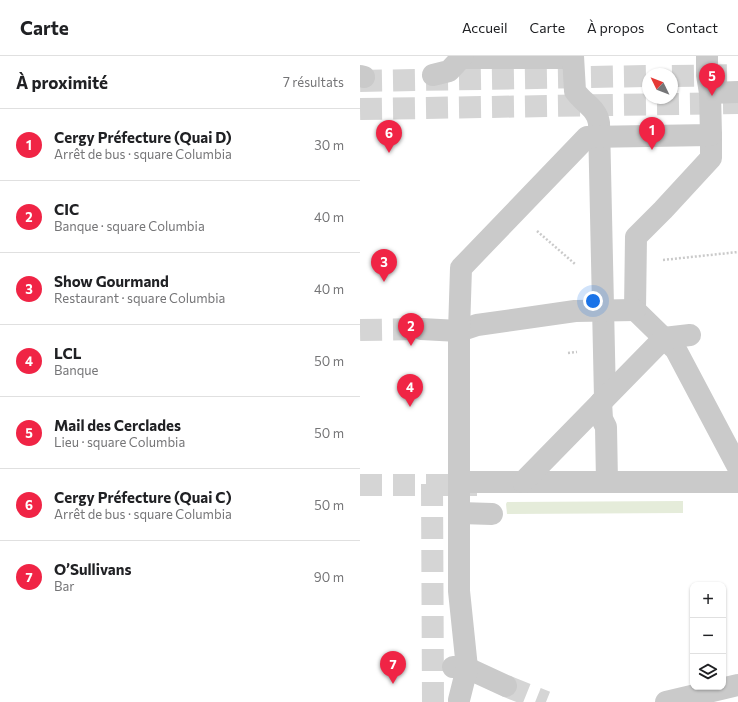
<!DOCTYPE html>
<html lang="fr">
<head>
<meta charset="utf-8">
<style>
	body { margin:0; font-family:Commissioner,sans-serif; background:#f6f6f6; color:#202124 }
	.controls { position:absolute; right:12px; bottom:12px; display:grid; overflow:hidden; border-radius:8px; box-shadow:0 1px 3px #0004 }
	.controls button { width:36px; height:36px; display:grid; place-items:center; padding:0; border:0; border-bottom:1px solid #e0e0e0; background:#fff; color:#202124; font:20px sans-serif }
	.compass { position:absolute; left:282px; top:12px; width:36px; height:36px; border-radius:50%; background:#fff; box-shadow:0 1px 3px #0004; rotate:313deg }
	.you { position:absolute; left:233px; top:245px; width:14px; height:14px; margin:-10px; border:3px solid #fff; border-radius:50%; background:#1a73e8; box-shadow:0 0 0 6px #1a73e833 }
	.badge { display:grid; place-items:center; width:26px; height:26px; border-radius:50%; background:#f02445; color:#fff; font-size:13px; font-weight:700 }
	.pin { position:absolute; translate:-50% -33px; filter:drop-shadow(0 1px 2px #0008) }
	.pin::after { content:''; position:absolute; top:21px; width:14px; height:12px; background:inherit; clip-path:polygon(0 0,100% 0,50% 100%) }
	.list { margin:0; padding:0; list-style:none }
	h2 { display:flex; justify-content:space-between; align-items:center; height:52px; margin:0; padding:0 16px; font-size:17px }
	h2 small { font-size:13px; font-weight:400; color:#757577 }
	.list li { display:grid; grid-template-columns:26px 1fr auto; gap:12px; align-items:center; box-sizing:border-box; height:72px; padding:0 16px; border-top:1px solid #e0e0e0 }
	.list b { display:block; font-size:15px; white-space:nowrap }
	.list p { margin:0; font-size:13px; white-space:nowrap; color:#757577 }
	.list em { font-size:13px; font-style:normal; color:#757577 }
	.icon { flex:none; width:22px; height:22px; fill:none; stroke:currentColor; stroke-width:2; stroke-linecap:round; stroke-linejoin:round }
	.map { position:relative; flex:none; width:378px; height:646px; overflow:hidden }
	header { display:flex; align-items:center; gap:24px; box-sizing:border-box; height:56px; padding:0 20px; background:#fff; border-bottom:1px solid #e0e0e0 }
	header strong { font-size:19px }
	nav { display:flex; gap:22px; margin-inline-start:auto; font-size:14px }
	main { display:flex }
	aside { flex:1; background:#fff }
	.map>svg:first-child { display:block }
</style>
</head>
<body>
<header>
<strong>Carte</strong>
<nav><a>Accueil</a><a>Carte</a><a>À propos</a><a>Contact</a></nav>
</header>
<main>
<aside>
<h2>À proximité<small>7 résultats</small></h2>
<ul class="list">
<li><span class="badge">1</span><div><b>Cergy Préfecture (Quai D)</b><p>Arrêt de bus · square Columbia</p></div><em>30 m</em></li>
<li><span class="badge">2</span><div><b>CIC</b><p>Banque · square Columbia</p></div><em>40 m</em></li>
<li><span class="badge">3</span><div><b>Show Gourmand</b><p>Restaurant · square Columbia</p></div><em>40 m</em></li>
<li><span class="badge">4</span><div><b>LCL</b><p>Banque</p></div><em>50 m</em></li>
<li><span class="badge">5</span><div><b>Mail des Cerclades</b><p>Lieu · square Columbia</p></div><em>50 m</em></li>
<li><span class="badge">6</span><div><b>Cergy Préfecture (Quai C)</b><p>Arrêt de bus · square Columbia</p></div><em>50 m</em></li>
<li><span class="badge">7</span><div><b>O’Sullivans</b><p>Bar</p></div><em>90 m</em></li>
</ul>
</aside>
<div class="map">
<svg width="378" height="646" viewBox="0 0 378 646">
	<rect width="100%" height="100%" fill="#fff"/>
	<polygon fill="#e5ecda" points="323,445 323,457 147,458 146,448 147,446"/>
	<g fill="none" stroke-linecap="round" stroke-linejoin="round">
		<g stroke="#d5d5d5" stroke-width="22" stroke-dasharray="22 11" stroke-linecap="butt">
			<polyline points="312,20 378,19"/>
			<polyline points="0,25 288,20"/>
			<polyline points="0,53 378,47"/>
			<polyline points="0,274 61,273"/>
			<polyline points="72,428 73,646"/>
			<polyline points="0,429 117,429"/>
			<polyline points="146,630 186,646"/>
		</g>
		<g stroke="#cacaca" stroke-width="2.5" stroke-dasharray="2 2" stroke-linecap="butt">
			<polyline points="177,175 215,208"/>
			<polyline points="303,204 378,196"/>
			<polyline points="208,297 217,296"/>
		</g>
		<g stroke="#cacaca" stroke-width="22">
			<polyline points="101,0 101,2 213,2"/>
			<path d="M213 0 215 35C223 47 237 52 239 67L245 342"/>
			<polyline points="73,19 89,15 103,0"/>
			<polyline points="0,20 4,21"/>
			<polyline points="350,37 378,36"/>
			<polyline points="351,79 351,102 303,154 276,181 275,254 316,294 378,411"/>
			<polyline points="61,273 99,275 117,269 215,255 275,254"/>
			<polyline points="241,346 242,363 246,371 247,426"/>
			<polyline points="100,426 378,426"/>
			<polyline points="163,426 304,282 330,279"/>
			<polyline points="100,457 132,458"/>
			<polyline points="93,611 107,612 146,630"/>
			<polyline points="99,644 107,612 99,535 99,275 101,212 227,81 351,79 350,37 347,19 347,0"/>
			<polyline points="306,646 378,629"/>
		</g>
	</g>
</svg>
<div class="controls">
<button>+</button>
<button>−</button>
<button><svg class="icon" aria-label="layers" viewBox="0 0 24 24"><path d="M12 4l9 5-9 5-9-5zM3 14l9 5 9-5"/></svg></button>
</div>
<svg class="compass" viewBox="-18 -18 36 36"><path d="M0-13l5 13h-10z" fill="#e53935"/><path d="M0 13l5-13h-10z" fill="#757577"/></svg>
<div class="you"></div>
<div class="pin badge" style="left:292px;top:94px">1</div>
<div class="pin badge" style="left:51px;top:290px">2</div>
<div class="pin badge" style="left:24px;top:226px">3</div>
<div class="pin badge" style="left:50px;top:351px">4</div>
<div class="pin badge" style="left:352px;top:40px">5</div>
<div class="pin badge" style="left:29px;top:97px">6</div>
<div class="pin badge" style="left:33px;top:628px">7</div>
</div>
</main>
</body>
</html>
